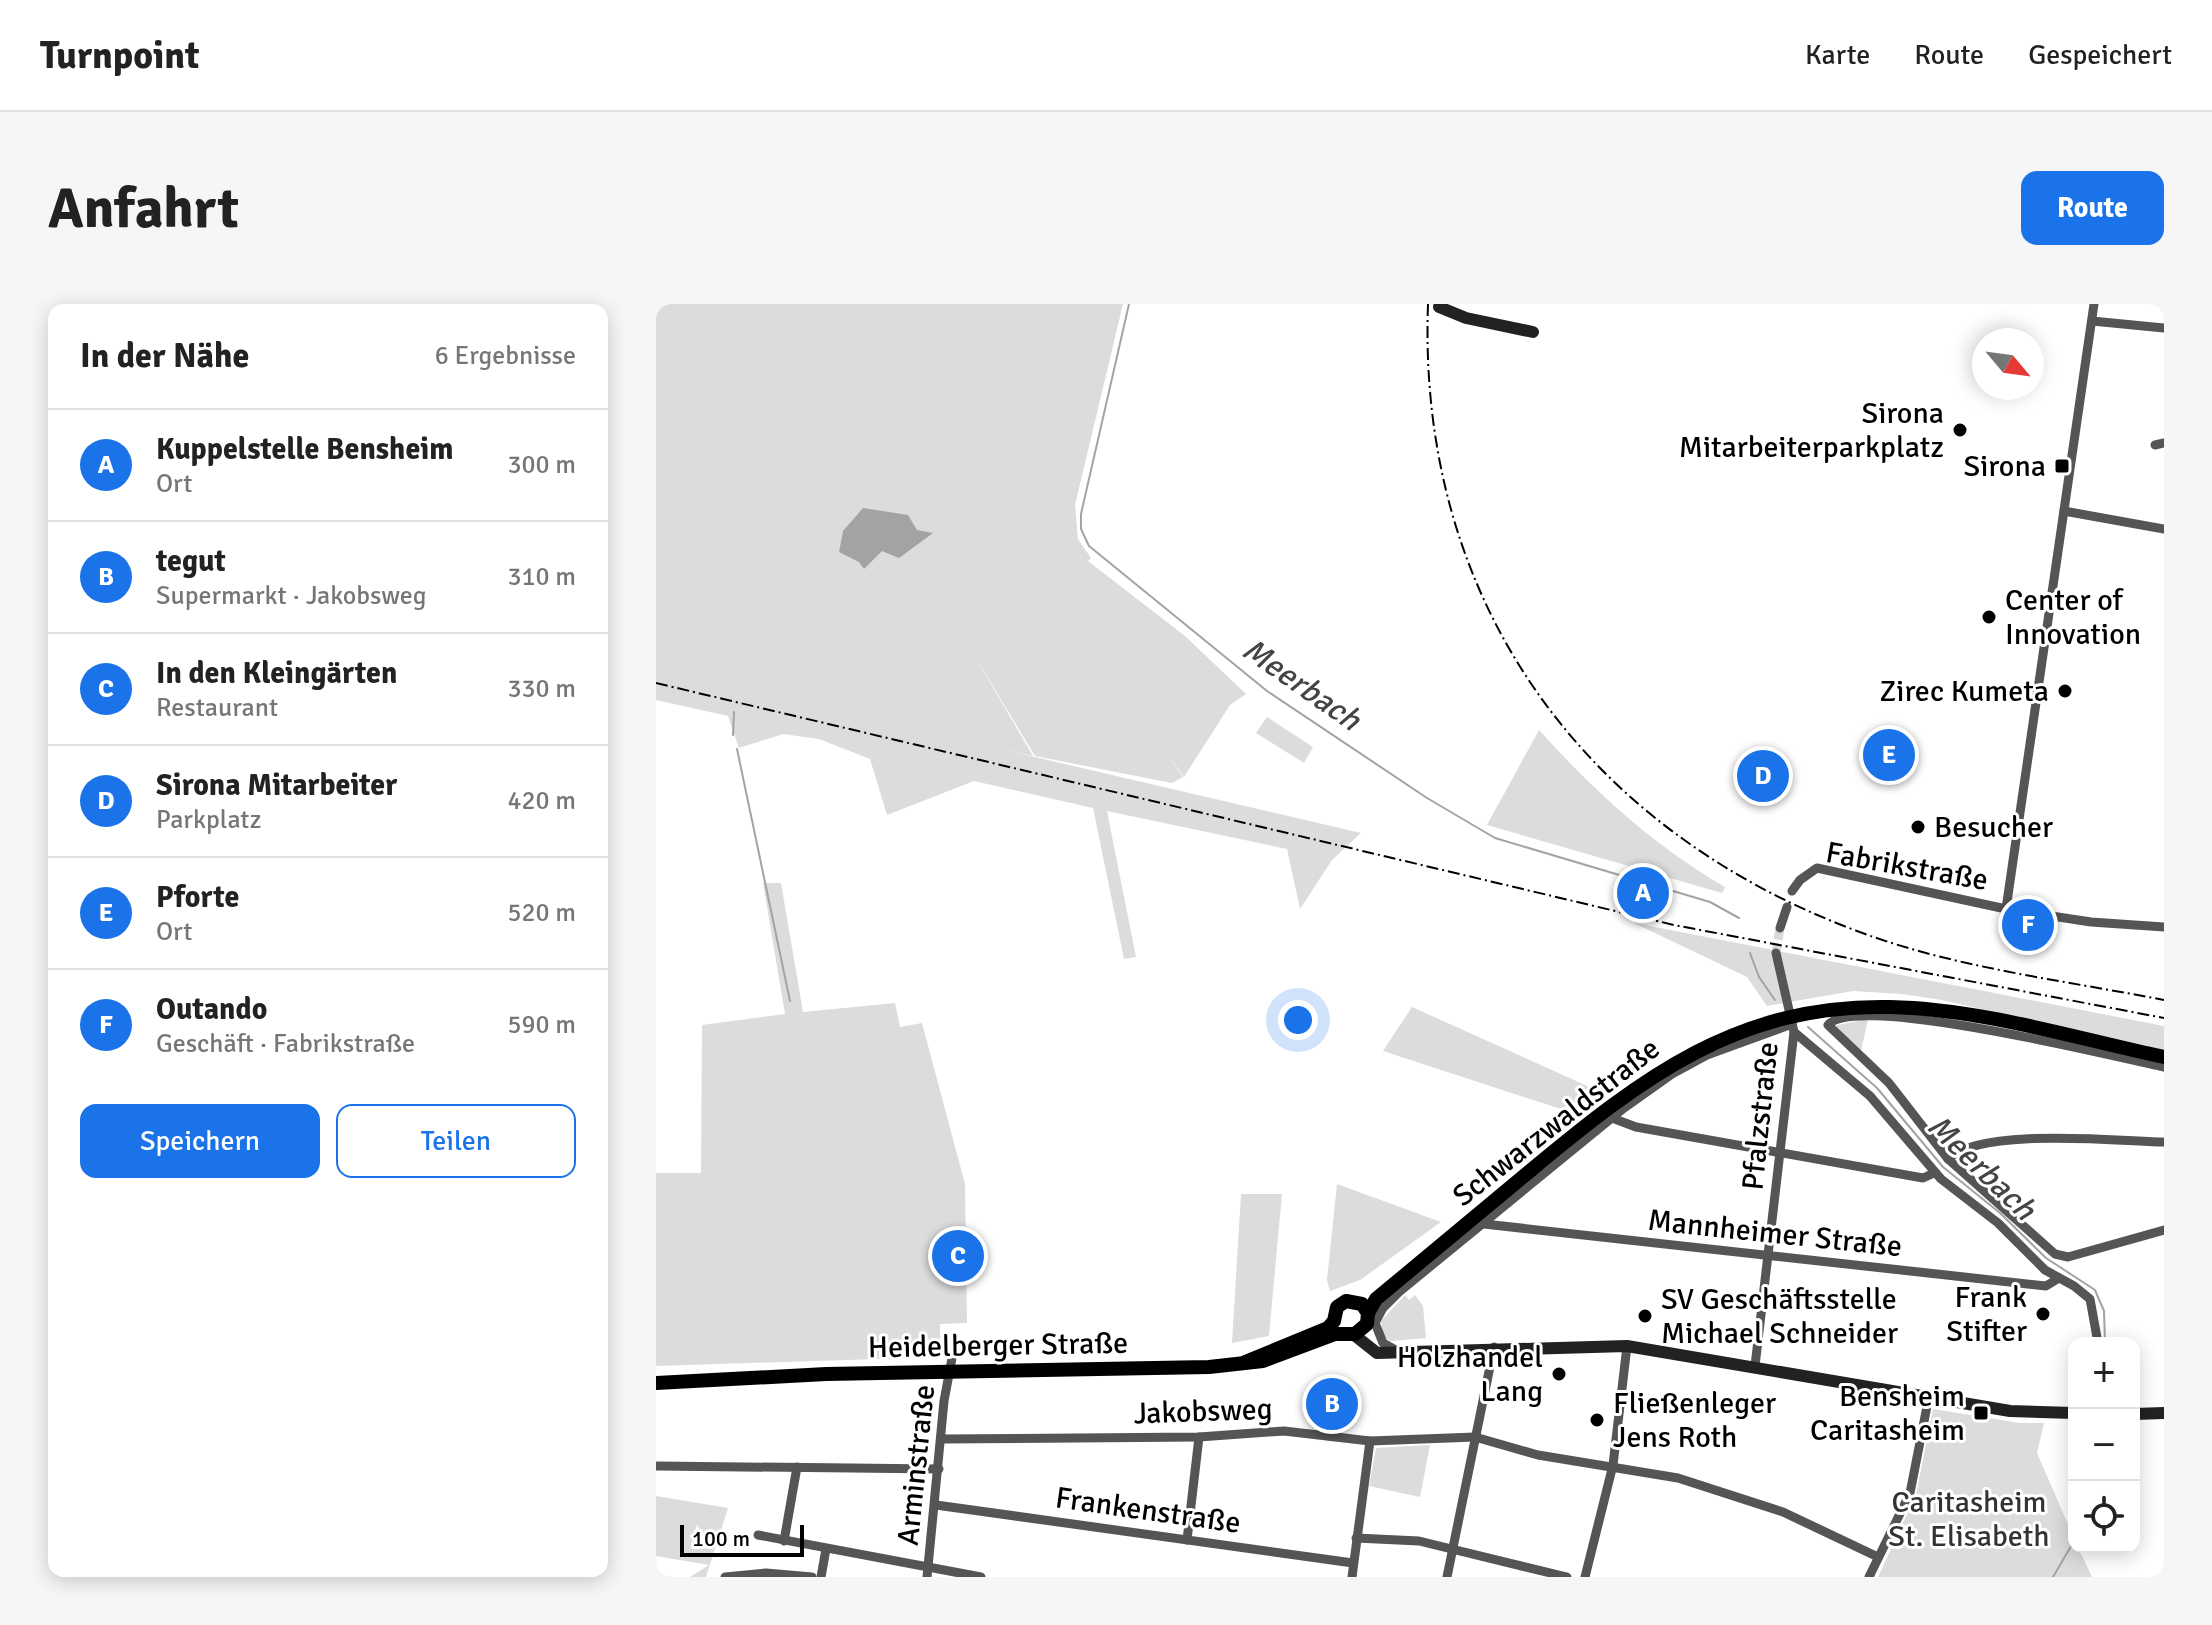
<!DOCTYPE html>
<html lang="de">
<head>
<meta charset="utf-8">
<style>
	body { margin:0; font-family:Signika,sans-serif; background:#f6f6f6; color:#222 }
	.controls { position:absolute; right:24px; bottom:24px; display:grid; overflow:hidden; border-radius:16px; box-shadow:0 4px 20px #0003 }
	.controls button { width:72px; height:72px; display:grid; place-items:center; padding:0; border:0; border-bottom:2px solid #e0e0e0; background:#fff; color:#222; font:40px sans-serif }
	.compass { position:absolute; left:1316px; top:24px; width:72px; height:72px; border-radius:50%; background:#fff; box-shadow:0 4px 20px #0003; rotate:119deg }
	.scale { position:absolute; left:24px; bottom:20px; width:124px; box-sizing:border-box; padding-left:8px; border:4px solid #000; border-top:0; font-size:22px; line-height:28px; white-space:nowrap; color:#000; -webkit-text-stroke:6px #fff; paint-order:stroke }
	.you { position:absolute; left:642px; top:716px; width:28px; height:28px; margin:-20px; border:6px solid #fff; border-radius:50%; background:#1a73e8; box-shadow:0 0 0 12px #1a73e833 }
	.badge { display:grid; place-items:center; width:52px; height:52px; border-radius:50%; background:#1a73e8; color:#fff; font-size:26px; font-weight:700 }
	.pin { position:absolute; translate:-50% -50%; border:4px solid #fff; box-shadow:0 2px 8px #0006 }
	.list { margin:0; padding:0; list-style:none }
	h2 { display:flex; justify-content:space-between; align-items:center; height:104px; margin:0; padding:0 32px; font-size:34px }
	h2 small { font-size:26px; font-weight:400; color:#767676 }
	.list li { display:grid; grid-template-columns:52px 1fr auto; gap:24px; align-items:center; box-sizing:border-box; height:112px; padding:0 32px; border-top:2px solid #e0e0e0 }
	.list b { display:block; font-size:30px; white-space:nowrap }
	.list p { margin:0; font-size:26px; white-space:nowrap; color:#767676 }
	.list em { font-size:26px; font-style:normal; color:#767676 }
	.actions { display:flex; gap:16px; padding:24px 32px }
	.actions a { flex:1; padding:18px 0; border:2px solid #1a73e8; border-radius:16px; text-align:center; font-size:28px; color:#1a73e8 }
	.actions .main { background:#1a73e8; color:#fff }
	.icon { flex:none; width:44px; height:44px; fill:none; stroke:currentColor; stroke-width:2; stroke-linecap:round; stroke-linejoin:round }
	.map { position:relative; flex:none; width:1508px; height:1273px; overflow:hidden; border-radius:16px }
	header { display:flex; align-items:center; gap:48px; box-sizing:border-box; height:112px; padding:0 40px; background:#fff; border-bottom:2px solid #e0e0e0 }
	header strong { font-size:38px }
	nav { display:flex; gap:44px; margin-inline-start:auto; font-size:28px }
	.intro { display:flex; align-items:center; justify-content:space-between; box-sizing:border-box; height:192px; padding:0 48px }
	h1 { margin:0; font-size:56px }
	.button { padding:20px 36px; border-radius:16px; background:#1a73e8; color:#fff; font-size:28px; font-weight:700 }
	main { display:flex; gap:48px; padding:0 48px }
	aside { flex:1; background:#fff; border-radius:16px; box-shadow:0 4px 20px #0003 }
	.map>svg:first-child { display:block }
</style>
</head>
<body>
<header>
<strong>Turnpoint</strong>
<nav><a>Karte</a><a>Route</a><a>Gespeichert</a></nav>
</header>
<div class="intro"><h1>Anfahrt</h1><a class="button">Route</a></div>
<main>
<aside>
<h2>In der Nähe<small>6 Ergebnisse</small></h2>
<ul class="list">
<li><span class="badge">A</span><div><b>Kuppelstelle Bensheim</b><p>Ort</p></div><em>300 m</em></li>
<li><span class="badge">B</span><div><b>tegut</b><p>Supermarkt · Jakobsweg</p></div><em>310 m</em></li>
<li><span class="badge">C</span><div><b>In den Kleingärten</b><p>Restaurant</p></div><em>330 m</em></li>
<li><span class="badge">D</span><div><b>Sirona Mitarbeiter</b><p>Parkplatz</p></div><em>420 m</em></li>
<li><span class="badge">E</span><div><b>Pforte</b><p>Ort</p></div><em>520 m</em></li>
<li><span class="badge">F</span><div><b>Outando</b><p>Geschäft · Fabrikstraße</p></div><em>590 m</em></li>
</ul>
<div class="actions"><a class="main">Speichern</a><a>Teilen</a></div>
</aside>
<div class="map">
<svg width="1508" height="1273" viewBox="0 0 1508 1273">
	<rect width="100%" height="100%" fill="#fff"/>
	<g fill="#dcdcdc">
		<polygon points="0,0 467,0 419,201 422,235 435,254 432,257 529,332 590,390 574,401 528,473 511,450 527,473 516,479 379,452 315,346 377,452 336,443 705,529 676,556 644,605 631,545 451,507 480,653 468,655 437,504 318,477 231,511 214,455 163,435 127,430 83,444 72,412 0,396"/>
		<polygon points="611,413 657,443 648,459 600,429"/>
		<path d="M883 426C939 488 997 541 1069 583L1066 589 831 521Z"/>
		<polygon points="107,579 125,579 147,708 239,699 244,723 266,719 309,880 311,1019 284,1020 284,1053 0,1062 0,869 45,869 46,721 129,710"/>
		<polygon points="978,619 1508,722 1508,748 1286,696 1246,690 1197,687 1111,702 1091,673"/>
		<polygon points="756,703 947,789 923,811 727,747"/>
		<polygon points="1212,715 1205,747 1177,722"/>
		<polygon points="681,880 785,918 704,976 674,987 671,976"/>
		<polygon points="585,890 626,890 613,1032 576,1039"/>
		<polygon points="749,991 753,996 759,991 767,1002 770,1034 735,1037 727,1033 725,1017"/>
		<polygon points="1277,1105 1364,1119 1388,1119 1381,1149 1418,1234 1418,1243 1422,1243 1436,1273 1222,1273 1260,1191"/>
		<polygon points="774,1141 764,1193 713,1182 720,1144"/>
		<polygon points="0,1192 72,1204 50,1273 34,1273 53,1261 0,1252"/>
	</g>
	<polygon fill="#a3a3a3" points="207,204 252,211 261,226 277,229 243,254 226,247 208,265 203,258 183,248 187,227"/>
	<g fill="none" stroke-linecap="round" stroke-linejoin="round">
		<g stroke="#a3a3a3" stroke-width="2">
			<polyline points="473,0 425,210 425,225 433,242 611,387 771,494 839,534 1054,598 1083,614"/>
			<polyline points="77,431 78,408"/>
			<polyline points="81,445 134,697"/>
			<polyline points="1094,649 1103,673 1119,696"/>
			<polyline points="1152,723 1221,784 1287,863 1344,909 1390,954 1439,986 1448,1007 1449,1039"/>
			<polyline points="1397,1273 1418,1237"/>
		</g>
		<polyline stroke="#d9d9d9" stroke-width="9" stroke-dasharray="9 4.5" stroke-linecap="butt" points="1120,649 1124,624"/>
		<g stroke="#555" stroke-width="9">
			<polyline points="1436,17 1508,24"/>
			<polyline points="1499,141 1508,139"/>
			<polyline points="1408,207 1508,225"/>
			<polyline points="1136,587 1144,576 1161,564 1350,605 1435,618 1508,623"/>
			<polyline points="1350,605 1438,0"/>
			<polyline points="1124,624 1131,603"/>
			<polyline points="1138,728 1214,792 1285,875 1342,919 1389,966 1418,982 1434,995 1442,1039"/>
			<path d="M1508 763C1460 753 1199 688 1172 721L1233 779 1292 855 1399 950 1412 953 1508 926"/>
			<polyline points="956,814 980,823 1267,874 1278,869"/>
			<path d="M1292 855C1324 823 1462 837 1508 838"/>
			<polyline points="828,920 1390,982 1403,974"/>
			<polyline points="743,1048 727,1039 719,1019 727,1004 743,988 968,804 1016,770 1051,751 1136,720"/>
			<polyline points="1099,1062 1138,728 1120,649"/>
			<polyline points="285,1135 543,1133 628,1127 714,1137 819,1133 882,1151 1022,1174 1127,1208 1222,1253"/>
			<polyline points="0,1162 283,1165"/>
			<polyline points="280,1201 697,1259"/>
			<polyline points="102,1231 325,1273"/>
			<polyline points="700,1234 763,1237 911,1273"/>
			<polyline points="531,1236 543,1133"/>
			<polyline points="128,1237 141,1163"/>
			<polyline points="69,1273 110,1269 156,1273"/>
			<polyline points="165,1273 170,1245"/>
			<polyline points="271,1273 288,1097 296,1054"/>
			<polyline points="696,1273 714,1137"/>
			<polyline points="791,1273 838,1043"/>
			<polyline points="929,1273 957,1161 971,1042"/>
			<polyline points="1213,1273 1254,1189 1273,1092"/>
		</g>
		<g stroke="#222" stroke-width="12">
			<polyline points="784,0 783,3 810,14 877,28"/>
			<polyline points="697,1030 721,1049 971,1042 1354,1107 1418,1109"/>
			<polyline points="1478,1110 1508,1109"/>
		</g>
		<g stroke="#000" stroke-width="14">
			<path d="M712 1009 720 995C772 952 823 909 874 867 986 774 1081 700 1234 703 1326 705 1419 734 1508 753"/>
			<polyline points="0,1079 170,1070 553,1063 607,1057 679,1030 699,1030 711,1020 712,1009 706,1000 690,997 681,1003 678,1017 672,1024 587,1059"/>
		</g>
		<g stroke="#000" stroke-width="2" stroke-dasharray="12 4 2 4" stroke-linecap="butt">
			<path d="M772 0C761 296 927 525 1201 627 1299 664 1406 676 1508 696"/>
			<polyline points="0,379 1018,621 1508,714"/>
		</g>
	</g>
	<g fill="#000" stroke="#fff" stroke-width="3">
		<circle cx="1304" cy="126" r="8"/>
		<rect x="1398" y="154" width="16" height="16" rx="4"/>
		<circle cx="1333" cy="313" r="8"/>
		<circle cx="1409" cy="387" r="8"/>
		<circle cx="1262" cy="523" r="8"/>
		<circle cx="1387" cy="1010" r="8"/>
		<circle cx="989" cy="1012" r="8"/>
		<circle cx="903" cy="1070" r="8"/>
		<rect x="1317" y="1101" width="16" height="16" rx="4"/>
		<circle cx="941" cy="1116" r="8"/>
	</g>
	<g text-anchor="middle" stroke-width="6" stroke-linejoin="round" paint-order="stroke">
		<g font-size="30" fill="#000" stroke="#fff" text-anchor="end">
			<text x="1288" y="119">Sirona<tspan x="1288" dy="34">Mitarbeiterparkplatz</tspan></text>
			<text x="1390" y="172">Sirona</text>
			<text x="1349" y="306" text-anchor="start">Center of<tspan x="1349" dy="34">Innovation</tspan></text>
			<text x="1393" y="397">Zirec Kumeta</text>
			<text x="1278" y="533" text-anchor="start">Besucher</text>
			<text x="1371" y="1003">Frank<tspan x="1371" dy="34">Stifter</tspan></text>
			<text x="1005" y="1005" text-anchor="start">SV Geschäftsstelle<tspan x="1005" dy="34">Michael Schneider</tspan></text>
			<text x="887" y="1063">Holzhandel<tspan x="887" dy="34">Lang</tspan></text>
			<text x="1309" y="1102">Bensheim<tspan x="1309" dy="34">Caritasheim</tspan></text>
			<text x="957" y="1109" text-anchor="start">Fließenleger<tspan x="957" dy="34">Jens Roth</tspan></text>
		</g>
		<g font-size="30" fill="#000" stroke="#fff">
			<text transform="translate(1251 562) rotate(10)" y="10">Fabrikstraße</text>
			<text transform="translate(1104 812) rotate(-84)" y="10">Pfalzstraße</text>
			<text transform="translate(900 818) rotate(-38)" y="10">Schwarzwaldstraße</text>
			<text transform="translate(1119 929) rotate(6)" y="10">Mannheimer Straße</text>
			<text transform="translate(342 1041) rotate(-1)" y="10">Heidelberger Straße</text>
			<text transform="translate(547 1107) rotate(-2)" y="10">Jakobsweg</text>
			<text transform="translate(260 1161) rotate(-84)" y="10">Arminstraße</text>
			<text transform="translate(492 1206) rotate(8)" y="10">Frankenstraße</text>
		</g>
		<g font-size="30" fill="#333" stroke="#fff">
			<text x="1313" y="1208">Caritasheim<tspan x="1313" dy="34">St. Elisabeth</tspan></text>
		</g>
		<g font-size="32" font-style="italic" fill="#444" stroke="#fff">
			<text transform="translate(646 380) rotate(35)" y="11">Meerbach</text>
			<text transform="translate(1326 863) rotate(44)" y="11">Meerbach</text>
		</g>
	</g>
</svg>
<div class="controls">
<button>+</button>
<button>−</button>
<button><svg class="icon" aria-label="locate" viewBox="0 0 24 24"><circle cx="12" cy="12" r="6"/><path d="M12 2v4M12 18v4M2 12h4M18 12h4"/></svg></button>
</div>
<svg class="compass" viewBox="-18 -18 36 36"><path d="M0-13l5 13h-10z" fill="#e53935"/><path d="M0 13l5-13h-10z" fill="#767676"/></svg>
<div class="scale">100 m</div>
<div class="you"></div>
<div class="pin badge" style="left:987px;top:589px">A</div>
<div class="pin badge" style="left:676px;top:1100px">B</div>
<div class="pin badge" style="left:302px;top:952px">C</div>
<div class="pin badge" style="left:1107px;top:472px">D</div>
<div class="pin badge" style="left:1233px;top:451px">E</div>
<div class="pin badge" style="left:1372px;top:621px">F</div>
</div>
</main>
</body>
</html>
